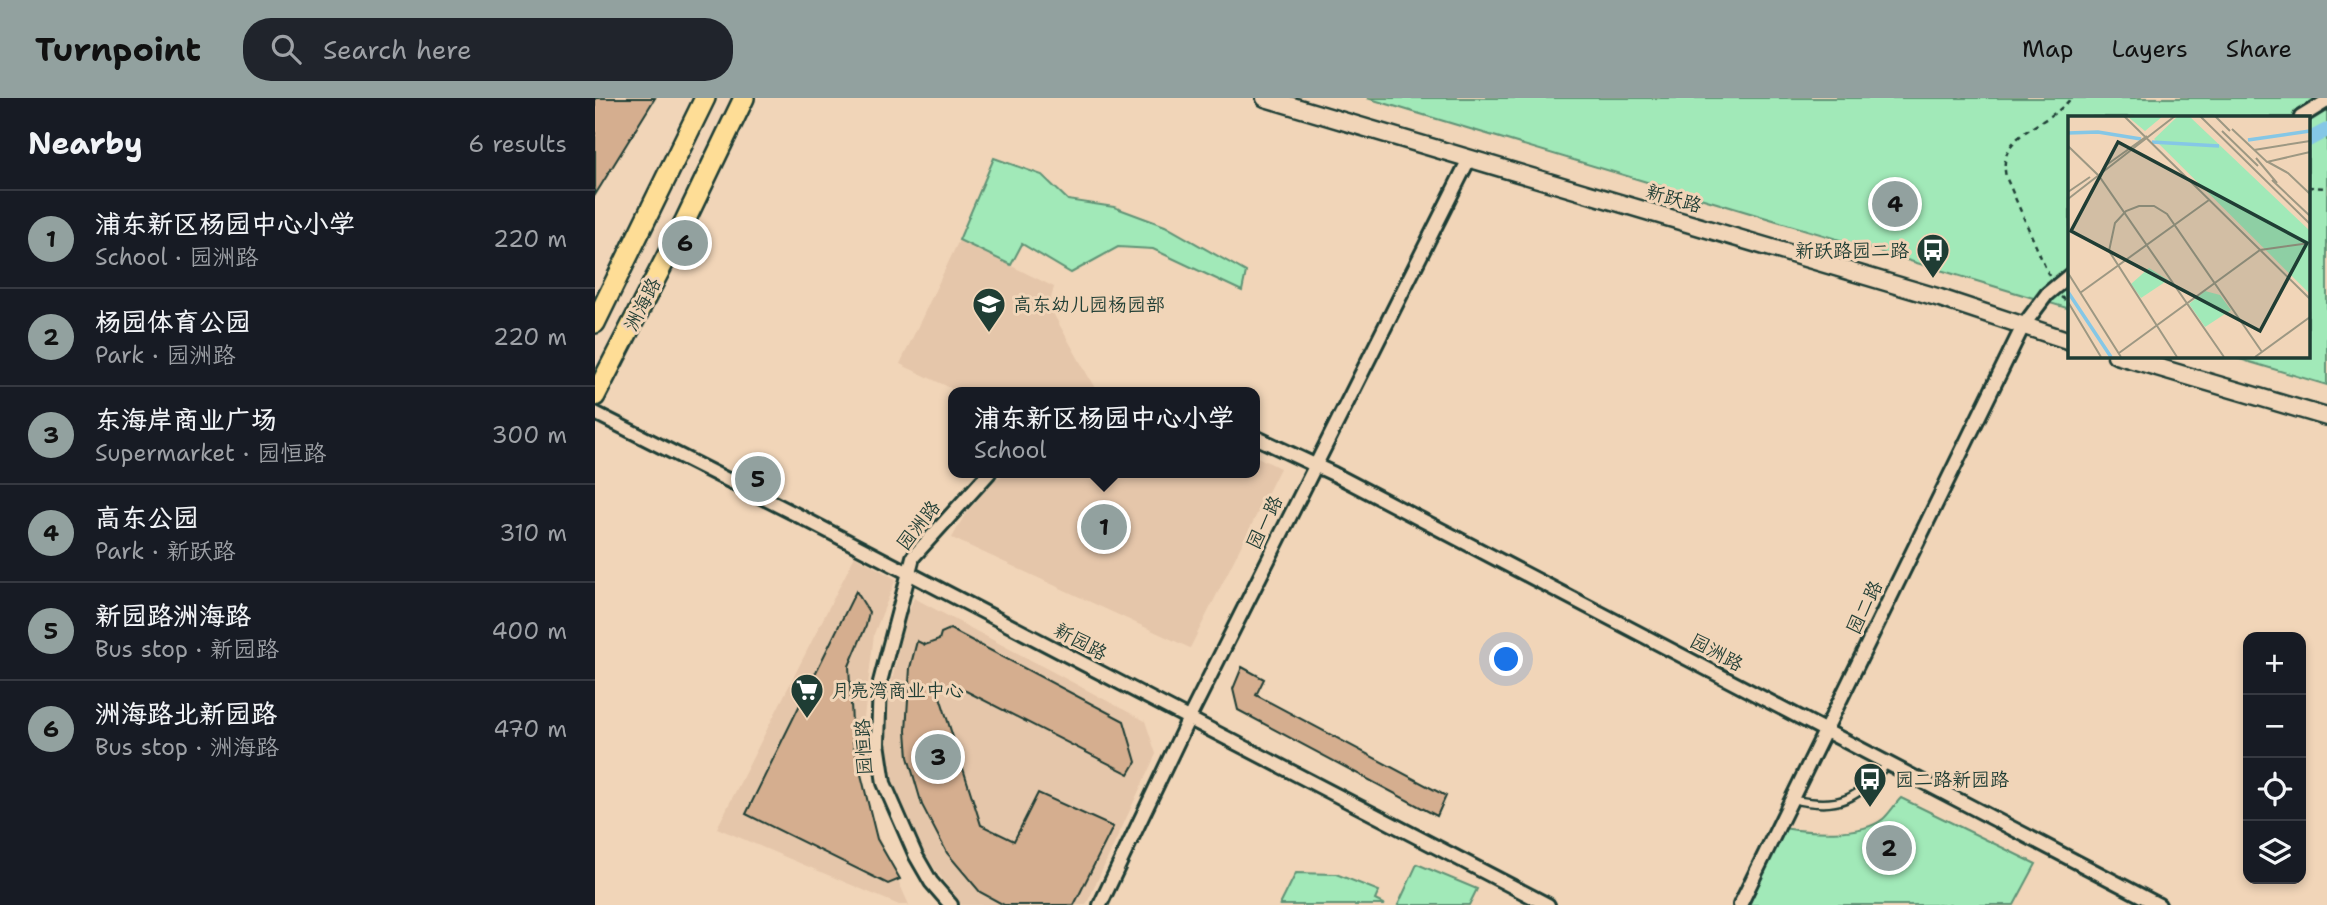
<!DOCTYPE html>
<html lang="en">
<head>
<meta charset="utf-8">
<style>
	body { margin:0; font-family:"Shantell Sans","LXGW WenKai TC",sans-serif; background:#20242c; color:#f1f3f6 }
	.controls { position:absolute; right:21px; bottom:21px; display:grid; overflow:hidden; border-radius:14px; box-shadow:0 4px 10px #0003 }
	.controls button { width:63px; height:63px; display:grid; place-items:center; padding:0; border:0; border-bottom:2px solid #363941; background:#171b24; color:#f1f3f6; font:35px sans-serif }
	.you { position:absolute; left:912px; top:562px; width:24px; height:24px; margin:-18px; border:5px solid #fff; border-radius:50%; background:#1a73e8; box-shadow:0 0 0 10px #1a73e833 }
	.badge { display:grid; place-items:center; width:46px; height:46px; border-radius:50%; background:#92a19f; color:#111; font-size:23px; font-weight:700 }
	.pin { position:absolute; translate:-50% -50%; border:4px solid #fff; box-shadow:0 2px 7px #0006 }
	.popup { position:absolute; left:353px; top:289px; width:312px; height:91px; box-sizing:border-box; display:grid; place-content:center; border-radius:14px; background:#171b24; filter:drop-shadow(0 2px 5px #0005); font-size:23px; white-space:nowrap; color:#9ea1a6 }
	.popup b { font-size:26px; color:#f1f3f6 }
	.popup::after { content:''; position:absolute; left:50%; top:100%; margin-left:-14px; border:14px solid transparent; border-top-color:#171b24 }
	.list { margin:0; padding:0; list-style:none }
	h2 { display:flex; justify-content:space-between; align-items:center; height:91px; margin:0; padding:0 28px; font-size:30px }
	h2 small { font-size:23px; font-weight:400; color:#9ea1a6 }
	.list li { display:grid; grid-template-columns:46px 1fr auto; gap:21px; align-items:center; box-sizing:border-box; height:98px; padding:0 28px; border-top:2px solid #363941 }
	.list b { display:block; font-size:26px; white-space:nowrap }
	.list p { margin:0; font-size:23px; white-space:nowrap; color:#9ea1a6 }
	.list em { font-size:23px; font-style:normal; color:#9ea1a6 }
	.icon { flex:none; width:38px; height:38px; fill:none; stroke:currentColor; stroke-width:2; stroke-linecap:round; stroke-linejoin:round }
	.map { position:relative; flex:none; width:1732px; height:807px; overflow:hidden }
	header { display:flex; align-items:center; gap:42px; box-sizing:border-box; height:98px; padding:0 35px; background:#92a19f; color:#111 }
	header strong { font-size:33px }
	nav { display:flex; gap:38px; margin-inline-start:auto; font-size:24px }
	.search { width:490px; height:63px; background:#20242c; display:flex; align-items:center; gap:18px; box-sizing:border-box; padding:0 24px; border-radius:28px; color:#9ea1a6; font-size:26px }
	main { display:flex }
	aside { flex:1; background:#171b24 }
	.map>svg:first-child { display:block }
</style>
</head>
<body>
<header>
<strong>Turnpoint</strong>
<div class="search"><svg class="icon" aria-label="search" viewBox="0 0 24 24"><circle cx="10" cy="10" r="6"/><path d="M15 15l6 6"/></svg>Search here</div>
<nav><a>Map</a><a>Layers</a><a>Share</a></nav>
</header>
<main>
<aside>
<h2>Nearby<small>6 results</small></h2>
<ul class="list">
<li><span class="badge">1</span><div><b>浦东新区杨园中心小学</b><p>School · 园洲路</p></div><em>220 m</em></li>
<li><span class="badge">2</span><div><b>杨园体育公园</b><p>Park · 园洲路</p></div><em>220 m</em></li>
<li><span class="badge">3</span><div><b>东海岸商业广场</b><p>Supermarket · 园恒路</p></div><em>300 m</em></li>
<li><span class="badge">4</span><div><b>高东公园</b><p>Park · 新跃路</p></div><em>310 m</em></li>
<li><span class="badge">5</span><div><b>新园路洲海路</b><p>Bus stop · 新园路</p></div><em>400 m</em></li>
<li><span class="badge">6</span><div><b>洲海路北新园路</b><p>Bus stop · 洲海路</p></div><em>470 m</em></li>
</ul>
</aside>
<div class="map">
<svg width="1732" height="807" viewBox="0 0 1732 807">
	<rect width="100%" height="100%" fill="#f1d5b8"/>
	<filter id="ink" filterUnits="userSpaceOnUse"><feTurbulence type="fractalNoise" baseFrequency=".0143" numOctaves="2"/><feDisplacementMap in="SourceGraphic" scale="14" xChannelSelector="R" yChannelSelector="G"/><feConvolveMatrix kernelMatrix="1 2 1 2 8 2 1 2 1" color-interpolation-filters="sRGB"/></filter>
	<g filter="url(#ink)">
		<g fill="#e5c6aa">
			<polygon points="364,142 459,189 454,208 502,294 364,294 305,266"/>
			<polygon points="660,358 685,370 595,550 357,440 369,418 398,383 411,375 660,375"/>
			<polygon points="260,458 301,481 279,536 265,654 268,694 276,722 314,807 304,807 122,730"/>
			<polygon points="319,500 550,623 561,656 491,807 366,807 325,750 302,700 292,656 292,607 309,525"/>
		</g>
		<g fill="#a1e9b8" stroke="#609376" stroke-width="2">
			<polygon points="772,0 1732,0 1732,287 1631,257 1713,257 1713,19 1475,19 1475,211"/>
			<polygon points="399,60 447,77 473,102 519,109 570,128 651,174 647,193 558,151 523,149 476,175 427,146 416,167 364,142"/>
			<path d="M1306 700 1441 766 1419 807H1154L1188 730C1213 734 1266 739 1288 721 1294 716 1300 706 1306 700Z"/>
			<polygon points="822,766 882,791 874,807 803,807"/>
			<polygon points="701,775 741,776 784,793 780,802 790,807 685,807"/>
		</g>
		<g fill="none" stroke-linecap="round" stroke-linejoin="round">
			<polyline stroke="#85c7e6" stroke-width="14" points="1713,42 1732,32"/>
		</g>
		<g fill="#d5ae8f" stroke="#1f3d34" stroke-width="2">
			<polygon points="0,0 60,0 0,97"/>
			<polygon points="261,493 274,514 271,528 254,568 258,644 282,741 305,781 293,786 151,716"/>
			<polygon points="355,531 529,623 541,664 534,676 371,593 341,586 386,727 419,743 443,695 518,729 479,807 409,807 385,794 352,755 327,707 313,659 311,633 315,570 322,543 330,547 344,542 346,535"/>
			<polygon points="647,569 669,581 661,597 851,698 842,718 643,612 638,591"/>
		</g>
		<g fill="none" stroke-linecap="round" stroke-linejoin="round">
			<defs>
				<path id="service" d="M1196 701C1245 712 1261 702 1293 665"/>
				<g id="minor">
					<polyline points="1706,19 1732,3"/>
					<polyline points="0,315 204,418 953,807"/>
					<polyline points="660,339 739,376 1564,807"/>
					<polyline points="356,807 336,784 321,758 289,685 283,645 285,584 318,459 394,375"/>
					<polyline points="505,807 593,622 874,61"/>
					<polyline points="1145,807 1428,228 1452,196 1475,177"/>
				</g>
				<g id="tertiary">
					<polyline points="670,0 1345,200 1475,243"/>
					<polyline points="1521,257 1732,319"/>
				</g>
				<g id="primary">
					<polyline points="0,225 110,0"/>
					<polyline points="0,298 90,123 149,0"/>
				</g>
			</defs>
			<use href="#service" stroke="#1f3d34" stroke-width="11"/>
			<use href="#minor" stroke="#1f3d34" stroke-width="18"/>
			<use href="#tertiary" stroke="#1f3d34" stroke-width="21"/>
			<use href="#primary" stroke="#1f3d34" stroke-width="24"/>
			<g stroke="#1f3d34" stroke-width="2.5" stroke-dasharray="5 5" stroke-linecap="butt">
				<polyline points="1713,89 1732,90"/>
				<path d="M1454 178 1411 79C1401 33 1453 30 1476 0"/>
				<polyline points="1466,199 1475,206"/>
			</g>
			<use href="#service" stroke="#f1d5b8" stroke-width="6"/>
			<use href="#minor" stroke="#f1d5b8" stroke-width="12"/>
			<use href="#tertiary" stroke="#f1d5b8" stroke-width="16"/>
			<use href="#primary" stroke="#fedd96" stroke-width="19"/>
		</g>
	</g>
	<defs>
		<symbol id="bus-pin" viewBox="-11 -11 22 30"><path d="M0 17L-7.5 6A9.5 9.5 0 1 1 7.5 6Z" fill="#1f3d34" stroke="#f1d5b8"/><path d="M-5-6H5V4H4V6H2V4H-2V6H-4V4H-5ZM-3.5-4V0h7V-4ZM-3.5 1.2v1.5H-2V1.2ZM2 1.2v1.5H3.5V1.2Z" fill="#fff"/></symbol>
		<symbol id="school-pin" viewBox="-11 -11 22 30"><path d="M0 17L-7.5 6A9.5 9.5 0 1 1 7.5 6Z" fill="#1f3d34" stroke="#f1d5b8"/><path d="M0-5L7-2L0 1L-7-2ZM-4 1L0 2.5L4 1V4Q0 6-4 4Z" fill="#fff"/></symbol>
		<symbol id="supermarket-pin" viewBox="-11 -11 22 30"><path d="M0 17L-7.5 6A9.5 9.5 0 1 1 7.5 6Z" fill="#1f3d34" stroke="#f1d5b8"/><path d="M-6-5.5h2.5l.6 2H6L4.5 2H-2.5L-4.4-4H-6ZM-1.5 3.2a1.3 1.3 0 1 0 .1 0ZM3 3.2a1.3 1.3 0 1 0 .1 0Z" fill="#fff"/></symbol>
	</defs>
	<g fill-rule="evenodd">
		<use href="#bus-pin" x="1319" y="133" width="38" height="52"/>
		<use href="#school-pin" x="375" y="187" width="38" height="52"/>
		<use href="#supermarket-pin" x="193" y="573" width="38" height="52"/>
		<use href="#bus-pin" x="1256" y="662" width="38" height="52"/>
	</g>
	<g text-anchor="middle" stroke-width="6" stroke-linejoin="round" paint-order="stroke">
		<g font-size="19" fill="#1f3d34" stroke="#f1d5b8">
			<text transform="translate(1079 100) rotate(16)" y="7">新跃路</text>
			<text transform="translate(47 206) rotate(-63)" y="7">洲海路</text>
			<text transform="translate(669 424) rotate(-64)" y="7">园一路</text>
			<text transform="translate(323 427) rotate(-52)" y="7">园洲路</text>
			<text transform="translate(1269 509) rotate(-64)" y="7">园二路</text>
			<text transform="translate(486 543) rotate(28)" y="7">新园路</text>
			<text transform="translate(1122 554) rotate(28)" y="7">园洲路</text>
			<text transform="translate(268 649) rotate(-93)" y="7">园恒路</text>
		</g>
		<g font-size="19" fill="#1f3d34" stroke="#f1d5b8" text-anchor="start">
			<text x="1314" y="159" text-anchor="end">新跃路园二路</text>
			<text x="418" y="213">高东幼儿园杨园部</text>
			<text x="236" y="599">月亮湾商业中心</text>
			<text x="1300" y="688">园二路新园路</text>
		</g>
	</g>
	<g transform="translate(1473 18)">
		<rect width="242" height="242" fill="#f1d5b8"/>
		<path d="M59 0H95L77 15ZM110 0H121L241 114V177L86 23ZM81 152 100 164 73 182 63 168ZM137 175 152 179 163 194 137 211 121 188Z" fill="#a1e9b8"/>
		<path fill="none" stroke="#85c7e6" stroke-width="3.5" d="M0 17 30 16 73 23M180 24 242 15M84 26 151 30M0 176 43 241"/>
		<path fill="none" stroke="#9d9883" stroke-width="2" d="M56 0 242 183M132 0 242 108M147 0 162 15M164 13 199 46 242 36M154 15 190 50M0 30 31 60 156 241M186 34 242 25M188 42 209 67M200 46 220 57 242 78M37 50 79 20M204 64 242 100M0 76 22 61M0 83 107 0M0 157 53 241M12 177 141 84M0 186 33 241M51 237 192 134 242 127M109 241 41 135 47 107 58 95 71 90H86L99 98 194 236M187 241 242 201"/>
		<path fill="#1f3d34" fill-opacity="0.15" stroke="#1f3d34" stroke-width="3.5" d="M50 26 239 127 192 215 3 115Z"/>
		<rect width="242" height="242" fill="none" stroke="#1f3d34" stroke-width="3.5"/>
	</g>
</svg>
<div class="controls">
<button>+</button>
<button>−</button>
<button><svg class="icon" aria-label="locate" viewBox="0 0 24 24"><circle cx="12" cy="12" r="6"/><path d="M12 2v4M12 18v4M2 12h4M18 12h4"/></svg></button>
<button><svg class="icon" aria-label="layers" viewBox="0 0 24 24"><path d="M12 4l9 5-9 5-9-5zM3 14l9 5 9-5"/></svg></button>
</div>
<div class="you"></div>
<div class="pin badge" style="left:509px;top:429px">1</div>
<div class="popup"><b>浦东新区杨园中心小学</b>School</div>
<div class="pin badge" style="left:1294px;top:750px">2</div>
<div class="pin badge" style="left:343px;top:659px">3</div>
<div class="pin badge" style="left:1300px;top:106px">4</div>
<div class="pin badge" style="left:163px;top:381px">5</div>
<div class="pin badge" style="left:90px;top:145px">6</div>
</div>
</main>
</body>
</html>
